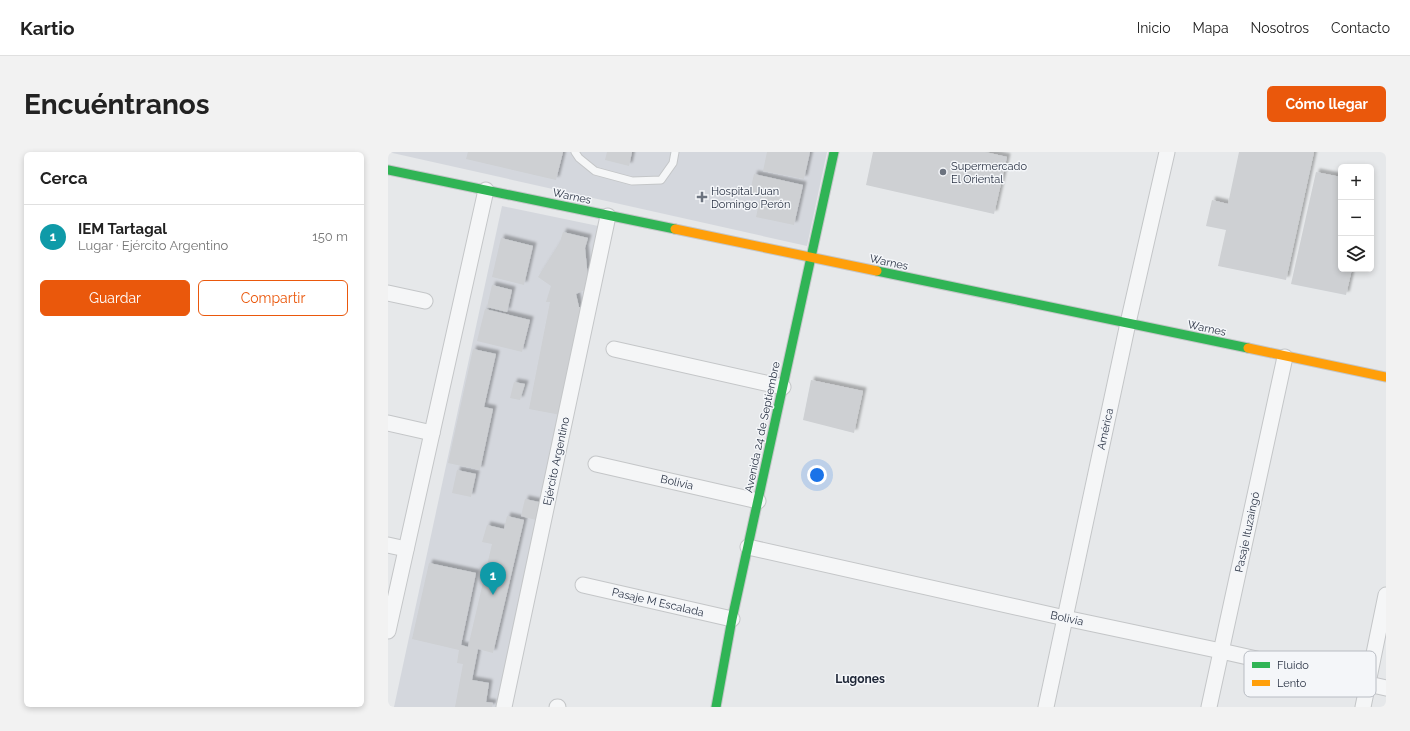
<!DOCTYPE html>
<html lang="es">
<head>
<meta charset="utf-8">
<style>
	body { margin:0; font-family:Raleway,sans-serif; background:#f2f2f2; color:#222 }
	.controls { position:absolute; right:12px; top:12px; display:grid; overflow:hidden; border-radius:6px; box-shadow:0 2px 6px #0003 }
	.controls button { width:36px; height:36px; display:grid; place-items:center; padding:0; border:0; border-bottom:1px solid #e0e0e0; background:#fff; color:#222; font:20px sans-serif }
	.you { position:absolute; left:429px; top:323px; width:14px; height:14px; margin:-10px; border:3px solid #fff; border-radius:50%; background:#1a73e8; box-shadow:0 0 0 6px #1a73e833 }
	.badge { display:grid; place-items:center; width:26px; height:26px; border-radius:50%; background:#ea580c; color:#fff; font-size:13px; font-weight:700 }
	.pin { position:absolute; translate:-50% -33px; filter:drop-shadow(0 1px 2px #0008) }
	.pin::after { content:''; position:absolute; top:21px; width:14px; height:12px; background:inherit; clip-path:polygon(0 0,100% 0,50% 100%) }
	.list { margin:0; padding:0; list-style:none }
	h2 { display:flex; justify-content:space-between; align-items:center; height:52px; margin:0; padding:0 16px; font-size:17px }
	h2 small { font-size:13px; font-weight:400; color:#767676 }
	.list li { display:grid; grid-template-columns:26px 1fr auto; gap:12px; align-items:center; box-sizing:border-box; height:64px; padding:0 16px; border-top:1px solid #e0e0e0 }
	.list b { display:block; font-size:15px; white-space:nowrap }
	.list p { margin:0; font-size:13px; white-space:nowrap; color:#767676 }
	.list em { font-size:13px; font-style:normal; color:#767676 }
	.actions { display:flex; gap:8px; padding:12px 16px }
	.actions a { flex:1; padding:9px 0; border:1px solid #ea580c; border-radius:6px; text-align:center; font-size:14px; color:#ea580c }
	.actions .main { background:#ea580c; color:#fff }
	.icon { flex:none; width:22px; height:22px; fill:none; stroke:currentColor; stroke-width:2; stroke-linecap:round; stroke-linejoin:round }
	.map { position:relative; flex:none; width:998px; height:555px; overflow:hidden; border-radius:6px }
	header { display:flex; align-items:center; gap:24px; box-sizing:border-box; height:56px; padding:0 20px; background:#fff; border-bottom:1px solid #e0e0e0 }
	header strong { font-size:19px }
	nav { display:flex; gap:22px; margin-inline-start:auto; font-size:14px }
	.intro { display:flex; align-items:center; justify-content:space-between; box-sizing:border-box; height:96px; padding:0 24px }
	h1 { margin:0; font-size:28px }
	.button { padding:10px 18px; border-radius:6px; background:#ea580c; color:#fff; font-size:14px; font-weight:700 }
	main { display:flex; gap:24px; padding:0 24px }
	aside { flex:1; background:#fff; border-radius:6px; box-shadow:0 2px 6px #0003 }
	.map>svg:first-child { display:block }
</style>
</head>
<body>
<header>
<strong>Kartio</strong>
<nav><a>Inicio</a><a>Mapa</a><a>Nosotros</a><a>Contacto</a></nav>
</header>
<div class="intro"><h1>Encuéntranos</h1><a class="button">Cómo llegar</a></div>
<main>
<aside>
<h2>Cerca<small></small></h2>
<ul class="list">
<li><span class="badge" style="background:#0f9aa8">1</span><div><b>IEM Tartagal</b><p>Lugar · Ejército Argentino</p></div><em>150 m</em></li>
</ul>
<div class="actions"><a class="main">Guardar</a><a>Compartir</a></div>
</aside>
<div class="map">
<svg width="998" height="555" viewBox="0 0 998 555">
	<defs>
		<filter id="shadow"><feDropShadow dx="3.5" dy="-3.5" stdDeviation="1" flood-color="#0004"/></filter>
	</defs>
	<rect width="100%" height="100%" fill="#e6e8ea"/>
	<g fill="#d4d7dd">
		<polygon points="0,0 439,0 419,94"/>
		<polygon points="114,54 215,75 113,555 6,555"/>
	</g>
	<g fill="#ced0d3" filter="url(#shadow)">
		<polygon points="80,0 175,0 168,28 78,7"/>
		<polygon points="219,0 244,0 241,14 217,8"/>
		<polygon points="379,0 422,0 416,27 375,19"/>
		<polygon points="485,0 597,0 619,5 606,62 478,33"/>
		<polygon points="851,0 926,0 898,128 830,114 838,78 818,74 824,48 840,52"/>
		<polygon points="928,20 953,25 953,117 964,117 958,143 903,132"/>
		<polygon points="366,22 415,33 406,73 368,65 373,42 362,40"/>
		<polygon points="175,80 200,86 197,96 201,136 188,142 191,155 196,155 173,263 141,257 162,150 158,150 163,134 150,125 172,90"/>
		<polygon points="113,86 145,94 136,133 104,125"/>
		<polygon points="104,133 124,138 119,160 99,155"/>
		<polygon points="97,157 142,168 134,200 89,189"/>
		<polygon points="85,197 108,202 96,255 105,257 92,318 60,311"/>
		<polygon points="423,228 475,239 466,281 415,268"/>
		<polygon points="126,230 137,232 132,248 122,246"/>
		<polygon points="69,318 88,322 83,345 64,341"/>
		<polygon points="137,347 151,350 148,368 133,364"/>
		<polygon points="119,364 136,368 105,501 90,497 84,528 101,531 98,550 105,551 104,555 67,555 75,512 69,511 71,498 24,487 41,411 88,421 73,493 80,495 104,392 94,390 99,373 116,377"/>
	</g>
	<g fill="none" stroke-linecap="round" stroke-linejoin="round">
		<defs>
			<polyline id="lane" points="187,0 191,6 207,19 244,29 273,28 285,11 287,0"/>
			<g id="street">
				<polyline points="0,141 37,149"/>
				<polyline points="226,197 395,235"/>
				<polyline points="0,271 44,281"/>
				<polyline points="208,312 370,349"/>
				<polyline points="0,393 18,397"/>
				<polyline points="360,395 677,466 833,499 998,536"/>
				<polyline points="195,433 344,467"/>
				<polyline points="0,479 98,38"/>
				<polyline points="116,555 220,64"/>
				<polyline points="169,555 170,555"/>
				<polyline points="658,555 740,171 779,0"/>
				<polyline points="821,555 897,205"/>
				<polyline points="975,555 998,443"/>
			</g>
			<g id="fast">
				<polyline points="0,18 287,77"/>
				<polyline points="489,119 860,196"/>
				<polyline points="328,555 344,467 446,0"/>
			</g>
			<g id="slow">
				<polyline points="287,77 489,119"/>
				<polyline points="860,196 998,225"/>
			</g>
		</defs>
		<use href="#lane" stroke="#c4c6c8" stroke-width="9"/>
		<use href="#street" stroke="#c4c6c8" stroke-width="17"/>
		<use href="#fast" stroke="#c4c6c8" stroke-width="11"/>
		<use href="#slow" stroke="#c4c6c8" stroke-width="11"/>
		<use href="#lane" stroke="#f5f6f7" stroke-width="7"/>
		<use href="#street" stroke="#f5f6f7" stroke-width="15"/>
		<use href="#fast" stroke="#30b455" stroke-width="9"/>
		<use href="#slow" stroke="#ff9f0a" stroke-width="9"/>
	</g>
	<g fill="#6c737f" stroke="#f4f6f9" stroke-width="1.5">
		<circle cx="555" cy="20" r="4"/>
		<path d="M312 39h4v4h4v4h-4v4h-4v-4h-4v-4h4z"/>
	</g>
	<g text-anchor="middle" stroke-width="3" stroke-linejoin="round" paint-order="stroke">
		<g font-size="11" fill="#2b3445" stroke="#f4f6f9" text-anchor="start">
			<text x="563" y="18">Supermercado<tspan x="563" dy="13">El Oriental</tspan></text>
			<text x="323" y="43">Hospital Juan<tspan x="323" dy="13">Domingo Perón</tspan></text>
		</g>
		<g font-size="11" fill="#2b3445" stroke="#f4f6f9">
			<text transform="translate(184 44) rotate(12)" y="4">Warnes</text>
			<text transform="translate(501 110) rotate(12)" y="4">Warnes</text>
			<text transform="translate(819 176) rotate(12)" y="4">Warnes</text>
			<text transform="translate(374 275) rotate(-78)" y="4">Avenida 24 de Septiembre</text>
			<text transform="translate(717 277) rotate(-78)" y="4">América</text>
			<text transform="translate(168 309) rotate(-78)" y="4">Ejército Argentino</text>
			<text transform="translate(289 330) rotate(13)" y="4">Bolivia</text>
			<text transform="translate(859 380) rotate(-78)" y="4">Pasaje Ituzaingó</text>
			<text transform="translate(270 450) rotate(13)" y="4">Pasaje M Escalada</text>
			<text transform="translate(679 466) rotate(12)" y="4">Bolivia</text>
		</g>
		<g font-size="12" font-weight="bold" fill="#1d2536" stroke="#f4f6f9">
			<text x="472" y="531">Lugones</text>
		</g>
	</g>
	<rect x="856" y="499" width="132" height="46" rx="6" fill="#f4f6f9" stroke="#b8bcc3" stroke-width="1"/>
	<rect x="864" y="510" width="18" height="6" fill="#30b455"/>
	<rect x="864" y="528" width="18" height="6" fill="#ff9f0a"/>
	<g font-size="11" fill="#2b3445">
		<text x="889" y="517">Fluido</text>
		<text x="889" y="535">Lento</text>
	</g>
</svg>
<div class="controls">
<button>+</button>
<button>−</button>
<button><svg class="icon" aria-label="layers" viewBox="0 0 24 24"><path d="M12 4l9 5-9 5-9-5zM3 14l9 5 9-5"/></svg></button>
</div>
<div class="you"></div>
<div class="pin badge" style="left:105px;top:443px;background:#0f9aa8">1</div>
</div>
</main>
</body>
</html>
